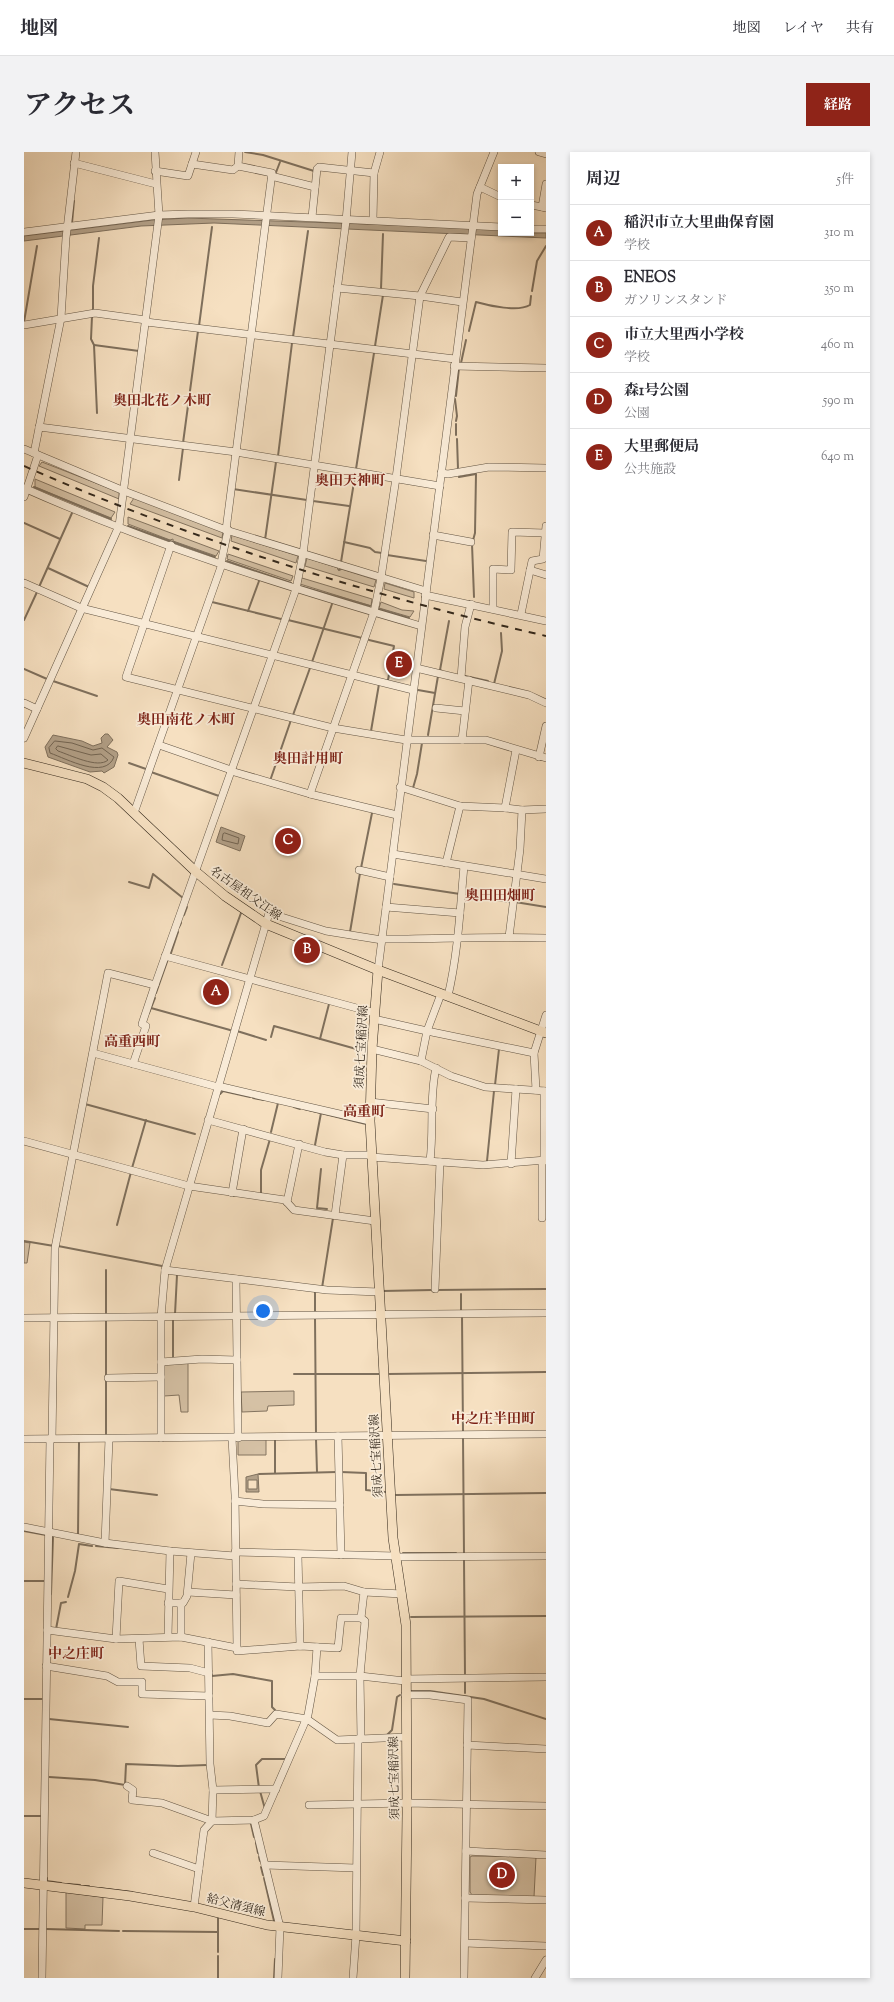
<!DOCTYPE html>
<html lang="ja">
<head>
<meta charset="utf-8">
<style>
	body { margin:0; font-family:"Sorts Mill Goudy","Noto Serif JP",serif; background:#f2f2f3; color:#2b2b33 }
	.controls { position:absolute; right:12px; top:12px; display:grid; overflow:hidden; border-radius:0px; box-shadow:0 2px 6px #0003 }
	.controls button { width:36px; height:36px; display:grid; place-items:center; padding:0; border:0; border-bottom:1px solid #e1e1e2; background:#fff; color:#2b2b33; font:20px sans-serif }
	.you { position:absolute; left:239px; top:1159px; width:14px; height:14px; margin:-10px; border:3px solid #fff; border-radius:50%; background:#1a73e8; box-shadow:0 0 0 6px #1a73e833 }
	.badge { display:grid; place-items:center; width:26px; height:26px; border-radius:50%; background:#8f2418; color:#fff; font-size:13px; font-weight:700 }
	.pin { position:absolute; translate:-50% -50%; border:2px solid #fff; box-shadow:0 1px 4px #0006 }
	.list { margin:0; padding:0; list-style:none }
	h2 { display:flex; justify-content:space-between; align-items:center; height:52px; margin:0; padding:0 16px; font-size:17px }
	h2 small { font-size:13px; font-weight:400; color:#7c7c81 }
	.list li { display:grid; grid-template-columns:26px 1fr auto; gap:12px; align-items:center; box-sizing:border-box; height:56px; padding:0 16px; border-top:1px solid #e1e1e2 }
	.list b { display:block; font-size:15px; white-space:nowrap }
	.list p { margin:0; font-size:13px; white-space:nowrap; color:#7c7c81 }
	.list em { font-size:13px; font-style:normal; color:#7c7c81 }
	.map { position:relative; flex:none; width:522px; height:1826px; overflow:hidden; border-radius:0px }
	header { display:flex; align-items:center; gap:24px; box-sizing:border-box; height:56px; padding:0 20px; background:#fff; border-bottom:1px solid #e1e1e2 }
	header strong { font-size:19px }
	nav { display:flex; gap:22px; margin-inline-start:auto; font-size:14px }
	.intro { display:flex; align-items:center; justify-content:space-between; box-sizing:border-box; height:96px; padding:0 24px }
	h1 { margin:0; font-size:28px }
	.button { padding:10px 18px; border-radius:0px; background:#8f2418; color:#fff; font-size:14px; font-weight:700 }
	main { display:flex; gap:24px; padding:0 24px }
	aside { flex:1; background:#fff; border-radius:0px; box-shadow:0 2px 6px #0003 }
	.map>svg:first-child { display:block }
</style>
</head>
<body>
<header>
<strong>地図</strong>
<nav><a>地図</a><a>レイヤ</a><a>共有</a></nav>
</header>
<div class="intro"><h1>アクセス</h1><a class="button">経路</a></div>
<main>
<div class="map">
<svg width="522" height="1826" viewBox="0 0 522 1826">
	<rect width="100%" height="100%" fill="#f6e0c1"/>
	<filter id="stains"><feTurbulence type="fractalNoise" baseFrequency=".005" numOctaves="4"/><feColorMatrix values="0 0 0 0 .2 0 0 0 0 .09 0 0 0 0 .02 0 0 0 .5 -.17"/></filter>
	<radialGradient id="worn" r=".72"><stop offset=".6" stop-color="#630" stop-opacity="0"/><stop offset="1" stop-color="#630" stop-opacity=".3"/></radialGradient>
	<g fill="#d5c1a5" stroke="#847460">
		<polygon points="18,310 95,340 95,347 15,314"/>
		<polygon points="11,327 91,360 87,366 11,335"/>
		<polygon points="110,346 199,379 198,386 106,352"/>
		<polygon points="104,365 195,399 192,404 149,389 149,387 146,388 104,372"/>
		<polygon points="208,383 274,404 272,411 207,389"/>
		<polygon points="204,402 269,424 267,429 203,407"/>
		<polygon points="283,406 314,416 313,417 317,418 317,417 352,428 350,435 281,414"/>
		<polygon points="278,426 348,447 347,454 276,432"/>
		<polygon points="361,431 390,440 390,446 360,437"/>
		<polygon points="357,450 378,458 390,459 386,465 355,456"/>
		<polygon points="0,1090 6,1091 3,1111 0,1111"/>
		<polygon points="164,1210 164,1260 157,1260 155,1243 140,1244 140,1212"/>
		<polygon points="270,1239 270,1253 244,1254 243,1259 218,1260 217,1240"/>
		<polygon points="242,1287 242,1303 214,1303 214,1288"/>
		<polygon points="448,1704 512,1705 510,1745 448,1743 446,1740 446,1705"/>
		<polygon points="42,1740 79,1745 78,1773 61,1773 61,1777 42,1776"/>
	</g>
	<g fill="#b3a189" stroke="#7f705d" fill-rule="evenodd">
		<polygon points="163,66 400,74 477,78 477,81 522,81 522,86 190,71 117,74 0,89 0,84 129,68"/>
		<polygon points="81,582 84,582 89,588 83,595 93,600 94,603 90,615 80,621 78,619 66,620 24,605 21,595 29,583 58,589 69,594 78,591 77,586"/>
		<polygon points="197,675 221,684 216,699 192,690"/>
		<path d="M234 1322 235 1340H222V1325ZM224 1328H233V1337H224Z"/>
	</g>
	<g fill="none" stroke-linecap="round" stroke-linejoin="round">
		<g stroke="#726452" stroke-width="1">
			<path d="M31 589 48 591 69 598 78 596 90 605C81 628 43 607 26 601L25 596Z"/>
			<path d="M34 594 67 603 77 602 84 608C74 617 46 603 34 599L32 597Z"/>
			<polygon points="201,681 215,686 214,692 198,688 199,682"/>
		</g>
		<g stroke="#7f705d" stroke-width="2">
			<polyline points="221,0 239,3 290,19"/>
			<polyline points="251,23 256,10"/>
			<polyline points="48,71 50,49"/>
			<polyline points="357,137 359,82"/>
			<polyline points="508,139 513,109 522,94"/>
			<polyline points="69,159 69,134 75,86"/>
			<polyline points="68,164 67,187 70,193 73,261"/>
			<polyline points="0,170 13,94"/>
			<polyline points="175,174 188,75"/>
			<path d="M445 179 452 150C466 154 494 160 506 153L507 144"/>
			<polyline points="269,185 284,79"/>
			<polyline points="70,193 115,199"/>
			<polyline points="351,194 359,143"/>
			<polyline points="437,211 442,188"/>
			<polyline points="432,244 435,216"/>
			<polyline points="431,247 433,264 432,269"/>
			<polyline points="432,283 432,272"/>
			<polyline points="433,287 434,317"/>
			<polyline points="159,291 174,179"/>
			<polyline points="254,304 268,191"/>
			<polyline points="332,317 350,201"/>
			<polyline points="435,325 452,322 451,381 448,392 450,445"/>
			<polyline points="155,328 159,296"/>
			<polyline points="10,335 87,367"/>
			<polyline points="209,337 283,348"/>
			<polyline points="289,349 325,354"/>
			<polyline points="0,371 36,387"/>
			<polyline points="104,374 191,405"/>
			<polyline points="241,388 252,310"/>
			<polyline points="320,390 346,396 351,400 358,401"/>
			<polyline points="363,403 402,409"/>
			<polyline points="203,409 267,431"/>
			<polyline points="317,410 331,324"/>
			<polyline points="24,416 65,435"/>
			<polyline points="315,418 316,417"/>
			<polyline points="276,434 346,454"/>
			<polyline points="15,435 48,361"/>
			<polyline points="188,450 257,467"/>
			<polyline points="355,457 385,466"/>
			<polyline points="224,459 235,429"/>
			<polyline points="0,468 13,440"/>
			<polyline points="264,468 338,486"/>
			<polyline points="345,488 370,494 364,528"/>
			<polyline points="288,510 308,452"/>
			<polyline points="0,517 23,527"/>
			<polyline points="418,519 416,518 425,469"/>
			<polyline points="441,524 464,529"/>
			<polyline points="29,529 73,544"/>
			<polyline points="470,532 478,499 477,481"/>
			<polyline points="394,538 411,541"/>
			<polyline points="269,563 286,516"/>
			<polyline points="347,579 355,532"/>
			<polyline points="404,583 414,524"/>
			<polyline points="105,611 122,617"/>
			<polyline points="127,620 195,644"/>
			<polyline points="247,626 267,568"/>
			<polyline points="389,636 393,622 398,591"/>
			<polyline points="337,716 348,661"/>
			<polyline points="105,730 125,736 129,722 159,746"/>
			<polyline points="370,732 436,742"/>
			<polyline points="440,743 486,750"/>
			<polyline points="491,750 522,755"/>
			<polyline points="160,763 163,755"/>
			<polyline points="155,775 157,771"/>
			<polyline points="326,780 336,721"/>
			<polyline points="146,804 154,780"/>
			<polyline points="198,813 217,761"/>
			<polyline points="132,841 144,807"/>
			<polyline points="127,856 206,878"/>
			<polyline points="125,861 131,846"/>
			<polyline points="213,879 242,888"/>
			<polyline points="247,885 250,874 343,900"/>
			<polyline points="296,887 305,852"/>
			<polyline points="471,933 475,897"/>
			<polyline points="196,942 199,939 226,945"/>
			<polyline points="229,946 240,948"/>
			<polyline points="61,952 171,982"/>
			<polyline points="270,955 276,957"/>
			<polyline points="280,957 342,972"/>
			<polyline points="247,980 254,951"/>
			<polyline points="291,993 297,961"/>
			<polyline points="463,1009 470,939"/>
			<polyline points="108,1016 122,968"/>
			<polyline points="297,1017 293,1056 303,1057"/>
			<polyline points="237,1042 237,1018 246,987"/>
			<polyline points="93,1073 107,1020"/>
			<polyline points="0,1089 30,1094"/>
			<polyline points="34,1094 138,1114"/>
			<polyline points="82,1118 82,1163"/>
			<polyline points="298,1136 309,1066"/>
			<polyline points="413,1138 522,1137"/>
			<polyline points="291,1139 291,1160 292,1160"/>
			<polyline points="359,1139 408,1138"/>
			<polyline points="437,1142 437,1159"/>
			<polyline points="151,1162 153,1123"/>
			<polyline points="438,1164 439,1280"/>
			<polyline points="291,1166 292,1282"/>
			<polyline points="82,1167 82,1283"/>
			<polyline points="149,1207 149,1168"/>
			<polyline points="270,1222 355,1222"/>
			<polyline points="364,1222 522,1220"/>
			<polyline points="439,1285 440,1402"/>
			<polyline points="292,1287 293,1320"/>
			<polyline points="251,1288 251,1321"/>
			<polyline points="317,1320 342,1321 342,1338 361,1340"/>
			<polyline points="235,1322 313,1320"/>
			<polyline points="85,1337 133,1343"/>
			<polyline points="372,1343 522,1341"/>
			<polyline points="0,1379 22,1383"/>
			<polyline points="54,1383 55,1291"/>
			<polyline points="72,1394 94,1396"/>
			<polyline points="379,1401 432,1401"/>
			<polyline points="440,1408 441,1524"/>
			<polyline points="0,1429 22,1429"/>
			<polyline points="27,1442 29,1385"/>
			<polyline points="44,1445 51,1419 55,1392 68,1394"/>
			<polyline points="387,1465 522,1464"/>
			<polyline points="32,1477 37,1451 42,1450"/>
			<polyline points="188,1524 209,1522 248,1529 248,1555 252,1559"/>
			<polyline points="386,1539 406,1539 460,1547 522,1567"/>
			<polyline points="441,1541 441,1528"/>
			<polyline points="0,1547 20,1547"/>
			<polyline points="25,1567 104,1575"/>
			<polyline points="363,1583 368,1578 373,1545 376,1543"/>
			<polyline points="25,1625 71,1628 101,1633 102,1612 154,1614 183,1613"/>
			<polyline points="235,1636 232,1613 238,1607 262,1607"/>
			<polyline points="236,1639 241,1657"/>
			<polyline points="0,1664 18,1664"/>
			<polyline points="227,1672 230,1685"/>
			<polyline points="232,1691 234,1701"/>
			<polyline points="235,1705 236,1709"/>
			<polyline points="237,1715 239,1723"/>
			<polyline points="23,1726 23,1729 37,1731"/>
			<polyline points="240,1726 250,1769"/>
			<polyline points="44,1732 56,1733"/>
			<polyline points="60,1734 65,1734"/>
			<polyline points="75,1736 108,1740"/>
			<polyline points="0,1777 15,1777"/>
			<polyline points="22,1777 95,1779"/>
			<polyline points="99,1779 194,1780"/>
			<polyline points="194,1800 194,1765"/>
			<polyline points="194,1826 194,1804"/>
			<polyline points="250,1826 251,1807"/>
		</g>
		<defs>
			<g id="minor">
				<polyline points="515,0 522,2"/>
				<polyline points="50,11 132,32"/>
				<polyline points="168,12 209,18 214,14"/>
				<polyline points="131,19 164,24 172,0"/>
				<polyline points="247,24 291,35"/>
				<polyline points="522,32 518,55 522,56"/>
				<polyline points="456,35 477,45"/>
				<polyline points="507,53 518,55"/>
				<polyline points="288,65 293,17 295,15 350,21"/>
				<polyline points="349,68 350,21 356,0"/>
				<polyline points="507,77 522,77"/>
				<polyline points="0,80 135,63 164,62 209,62 477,75"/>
				<polyline points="313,136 396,144 438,150"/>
				<polyline points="122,170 431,207"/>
				<polyline points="0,173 71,161 122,168"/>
				<polyline points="430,214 522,216"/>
				<polyline points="15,275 212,300 416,334"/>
				<polyline points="0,297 100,339 202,378 402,439"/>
				<polyline points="10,301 37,166 42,86 52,0"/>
				<polyline points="417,321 424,322 465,315 522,316"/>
				<path d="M0 336C128 393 263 435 397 474"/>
				<polyline points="0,345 14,303"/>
				<polyline points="202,378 248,21 214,14 215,0"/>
				<polyline points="409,383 447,390"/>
				<polyline points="147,393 102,525 309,576 382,588 462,588 522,606"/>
				<polyline points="197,411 204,378"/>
				<polyline points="506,418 522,423"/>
				<polyline points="0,431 57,456 389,538"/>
				<polyline points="401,443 522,469"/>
				<polyline points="469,457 469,417 487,418 488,380 521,381"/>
				<polyline points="497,462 508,409 519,407 522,374"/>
				<polyline points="392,516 505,543 522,551"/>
				<polyline points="437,526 441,475 447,452"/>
				<polyline points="0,551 13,557"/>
				<polyline points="412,556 441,559"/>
				<polyline points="0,586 95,374 135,63 131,0"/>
				<polyline points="438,588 445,528"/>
				<polyline points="135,593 207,618"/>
				<polyline points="515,605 522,574"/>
				<polyline points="207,619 286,642 373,663"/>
				<polyline points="376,635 436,654 481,656 492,598"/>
				<polyline points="286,642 350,460 357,426 372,326 396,144 425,85 447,86"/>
				<polyline points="481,656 498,658 496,697 485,785"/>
				<polyline points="498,658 522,657"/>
				<polyline points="110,661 198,412"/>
				<polyline points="369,702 522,727"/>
				<polyline points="422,711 436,654"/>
				<polyline points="335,718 366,725"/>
				<polyline points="362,755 436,761"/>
				<path d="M358 787C413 787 467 784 522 786"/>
				<polyline points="141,804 351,861"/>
				<polyline points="354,818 453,42 470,0"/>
				<path d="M424 844C434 801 436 758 440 714"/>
				<polyline points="350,867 403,879 417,842"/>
				<polyline points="348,897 397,909 427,924 461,935 522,939"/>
				<polyline points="69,901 194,935"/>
				<polyline points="397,909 403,879 510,901"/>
				<polyline points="109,912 122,874 118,872 131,833"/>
				<polyline points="194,934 346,969"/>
				<polyline points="512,938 510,901 522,863"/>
				<polyline points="520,939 520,1009"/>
				<polyline points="346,950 409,957"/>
				<polyline points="184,968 301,1000 319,1003 347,1003"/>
				<polyline points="0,989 165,1034 261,1048 270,1058 351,1069"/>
				<polyline points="347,1005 459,1013 522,1008"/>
				<path d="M406 1009C410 978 405 946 412 916"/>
				<polyline points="518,1009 518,1066"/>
				<polyline points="487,1012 492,937"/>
				<polyline points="208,1041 219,977"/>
				<polyline points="263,1050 275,992"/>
				<polyline points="311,1063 319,1003"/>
				<polyline points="141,1118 303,1138 355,1140"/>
				<polyline points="212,1127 214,1286"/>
				<polyline points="411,1137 416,1010"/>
				<polyline points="0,1166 522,1161"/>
				<polyline points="137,1210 178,1207 213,1208"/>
				<polyline points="84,1226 137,1225"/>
				<polyline points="314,1284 317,1403"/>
				<polyline points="137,1286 137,1165 141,1118 245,761 302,779 358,788"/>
				<polyline points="0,1287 522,1282"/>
				<polyline points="28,1287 31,1096 84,821 131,833 272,437 279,402 322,69 328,0"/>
				<polyline points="211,1349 239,1352 316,1353"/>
				<polyline points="0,1375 81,1391 146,1399 211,1404"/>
				<polyline points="81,1391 85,1287"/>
				<polyline points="211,1400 372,1404"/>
				<polyline points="274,1403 276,1494"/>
				<polyline points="372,1405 522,1404"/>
				<polyline points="212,1432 274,1435 320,1434 340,1440 337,1466 341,1469 336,1524 337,1587"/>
				<polyline points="164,1440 212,1443"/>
				<polyline points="340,1440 378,1442"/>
				<polyline points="144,1451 159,1451 163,1444 167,1401"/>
				<polyline points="23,1478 92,1487 157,1485 213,1496 211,1343 208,1286"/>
				<polyline points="144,1484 146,1399"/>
				<polyline points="157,1485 157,1451"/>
				<polyline points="92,1487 95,1429 144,1437"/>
				<polyline points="115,1487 117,1514 166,1516 185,1521"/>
				<polyline points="213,1496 213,1499 276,1494 314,1496 317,1466 337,1466"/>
				<polyline points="22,1514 83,1524 94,1530 118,1530 118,1542 185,1544"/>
				<polyline points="291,1524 293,1495"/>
				<polyline points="381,1527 522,1525"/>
				<polyline points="381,1543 406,1543 444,1548 440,1826"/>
				<polyline points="186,1563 206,1564 244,1571 252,1562 283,1567 313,1588 382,1585"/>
				<polyline points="443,1593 522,1597"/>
				<polyline points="103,1634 109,1638 108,1648 138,1651 188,1669 230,1668 240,1664 284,1563 291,1524 336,1524 381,1529"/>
				<polyline points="189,1638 252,1637"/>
				<polyline points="285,1653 383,1651 522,1654"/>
				<polyline points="230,1668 256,1775 254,1826"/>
				<polyline points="442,1699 522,1703"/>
				<polyline points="129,1701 175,1717"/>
				<polyline points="241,1713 332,1716"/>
				<polyline points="441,1746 522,1748"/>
				<polyline points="170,1755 180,1678 188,1669 189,1638 186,1612 184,1490"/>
				<polyline points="441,1791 522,1794"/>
				<polyline points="18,1826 26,1287"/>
				<polyline points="329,1826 332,1783 334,1587"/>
				<polyline points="511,1826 522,1808"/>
			</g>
			<g id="major">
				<polyline points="0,611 63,627 79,635 94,646 171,719 201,744 242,772 354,818 522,881"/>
				<polyline points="354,818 348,897 346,969 369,1386 382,1473 383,1661 381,1826"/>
				<polyline points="0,1731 106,1744 170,1755 243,1773 382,1789"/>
			</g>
		</defs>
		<use href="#minor" stroke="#635544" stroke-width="8"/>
		<use href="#major" stroke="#32271b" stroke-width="10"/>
		<use href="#minor" stroke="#f9ebd7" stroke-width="7"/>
		<use href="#major" stroke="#f6e0c1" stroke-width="9"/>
		<path stroke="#32271b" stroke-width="2" stroke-dasharray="7 7" stroke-linecap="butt" d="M0 314C168 388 344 443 522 484"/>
	</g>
	<g text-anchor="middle" stroke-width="3.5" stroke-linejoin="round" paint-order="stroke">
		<g font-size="12" fill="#32271b" stroke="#f9ebd7">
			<text transform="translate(222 741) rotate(35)" y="4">名古屋祖父江線</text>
			<text transform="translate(337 895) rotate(-87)" y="4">須成七宝稲沢線</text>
			<text transform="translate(352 1304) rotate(-93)" y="4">須成七宝稲沢線</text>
			<text transform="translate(370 1626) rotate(-91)" y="4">須成七宝稲沢線</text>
			<text transform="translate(212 1753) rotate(14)" y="4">給父清須線</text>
		</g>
		<g font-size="14" font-weight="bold" fill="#7a1f14" stroke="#f9ebd7">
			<text x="138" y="253">奥田北花ノ木町</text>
			<text x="326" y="333">奥田天神町</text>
			<text x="162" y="572">奥田南花ノ木町</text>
			<text x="284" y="611">奥田計用町</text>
			<text x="476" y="748">奥田田畑町</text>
			<text x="108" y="894">高重西町</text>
			<text x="340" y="964">高重町</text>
			<text x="469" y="1271">中之庄半田町</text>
			<text x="52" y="1506">中之庄町</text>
		</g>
	</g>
	<rect width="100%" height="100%" filter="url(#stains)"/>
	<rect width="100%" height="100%" fill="url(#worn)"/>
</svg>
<div class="controls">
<button>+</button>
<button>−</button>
</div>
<div class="you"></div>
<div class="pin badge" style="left:192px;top:840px">A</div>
<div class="pin badge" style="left:283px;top:798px">B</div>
<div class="pin badge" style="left:264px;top:689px">C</div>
<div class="pin badge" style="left:478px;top:1723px">D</div>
<div class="pin badge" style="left:375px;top:512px">E</div>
</div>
<aside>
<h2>周辺<small>5件</small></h2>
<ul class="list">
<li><span class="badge">A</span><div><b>稲沢市立大里曲保育園</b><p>学校</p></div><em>310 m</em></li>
<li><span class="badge">B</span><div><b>ENEOS</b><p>ガソリンスタンド</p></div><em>350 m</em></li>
<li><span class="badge">C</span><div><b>市立大里西小学校</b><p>学校</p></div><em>460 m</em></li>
<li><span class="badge">D</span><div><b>森1号公園</b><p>公園</p></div><em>590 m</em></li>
<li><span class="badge">E</span><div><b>大里郵便局</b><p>公共施設</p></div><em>640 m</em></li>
</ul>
</aside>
</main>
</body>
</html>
